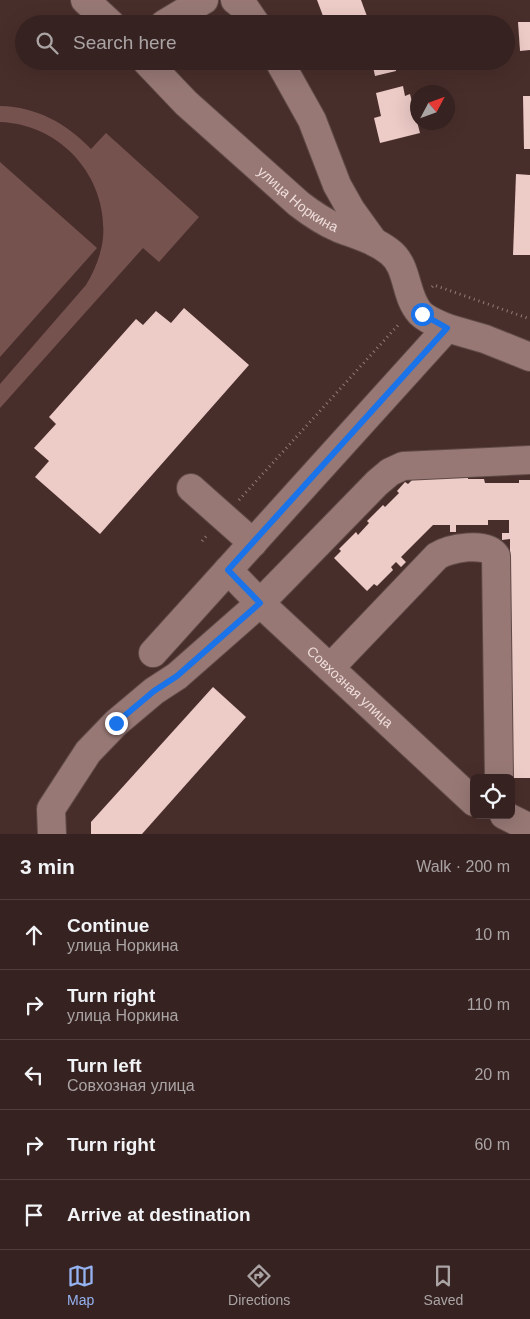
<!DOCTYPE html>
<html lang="en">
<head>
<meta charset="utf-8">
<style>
	body { margin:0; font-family:Arial,sans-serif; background:#3d2a29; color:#f1f3f6 }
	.controls { position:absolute; right:15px; bottom:15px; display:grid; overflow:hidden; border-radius:8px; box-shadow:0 5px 20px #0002 }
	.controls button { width:45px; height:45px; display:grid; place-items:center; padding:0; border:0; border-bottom:1px solid #503f3e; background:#362220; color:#f1f3f6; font:25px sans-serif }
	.compass { position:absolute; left:410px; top:85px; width:45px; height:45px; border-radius:50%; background:#362220; box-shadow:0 5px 20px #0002; rotate:49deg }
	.stop { position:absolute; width:15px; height:15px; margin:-11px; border:4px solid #1a73e8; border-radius:50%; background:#fff }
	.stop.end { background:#1a73e8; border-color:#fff; box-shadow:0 1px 5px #0008 }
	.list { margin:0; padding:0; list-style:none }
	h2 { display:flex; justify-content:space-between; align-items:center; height:65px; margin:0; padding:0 20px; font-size:21px }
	h2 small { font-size:16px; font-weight:400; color:#aaa4a5 }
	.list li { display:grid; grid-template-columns:32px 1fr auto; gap:15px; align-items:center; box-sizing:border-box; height:70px; padding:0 20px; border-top:1px solid #503f3e }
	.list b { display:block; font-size:19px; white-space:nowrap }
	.list p { margin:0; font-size:16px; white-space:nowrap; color:#aaa4a5 }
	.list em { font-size:16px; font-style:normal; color:#aaa4a5 }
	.icon { flex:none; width:28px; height:28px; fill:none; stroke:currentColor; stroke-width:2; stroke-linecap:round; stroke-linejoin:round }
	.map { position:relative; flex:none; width:530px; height:834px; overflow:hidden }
	.search { position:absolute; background:#362220; box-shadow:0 5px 20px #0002; left:15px; right:15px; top:15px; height:55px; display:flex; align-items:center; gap:12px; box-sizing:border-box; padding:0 18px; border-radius:28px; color:#aaa4a5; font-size:19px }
	.sheet { height:415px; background:#362220 }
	nav { display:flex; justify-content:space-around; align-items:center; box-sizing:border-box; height:70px; border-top:1px solid #503f3e; background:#362220; font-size:14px; color:#aaa4a5 }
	nav a { display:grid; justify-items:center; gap:2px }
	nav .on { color:#95b2f1 }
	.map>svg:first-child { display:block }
</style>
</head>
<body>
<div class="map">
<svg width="530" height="834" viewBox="0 0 530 834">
	<rect width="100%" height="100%" fill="#482e2b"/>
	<g fill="#76524e">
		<path d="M0 106C37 107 66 123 91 149L106 133 199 217 159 262 143 248 0 408V384L86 285C95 270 101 255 103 238 108 177 61 124 0 122Z"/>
		<polygon points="0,162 97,248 0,357"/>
	</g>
	<g fill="#edcbc7">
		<polygon points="317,0 361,0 368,19 355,24 326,24"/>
		<polygon points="518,22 530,22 530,50 520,51"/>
		<polygon points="377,61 394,61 396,71 375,76 372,62"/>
		<polygon points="403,86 405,96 410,94 420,133 380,143 374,118 381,116 376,93"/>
		<polygon points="523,96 530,96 530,149 524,149"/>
		<polygon points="516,174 530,175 530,255 513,255"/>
		<polygon points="184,308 249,365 100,534 35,477 49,461 34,448 56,424 49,417 136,319 143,325 156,311 171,323"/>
		<polygon points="445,476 468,476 468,479 484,479 485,483 519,483 519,480 530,480 530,778 510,778 510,539 502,540 502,533 509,533 509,520 488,520 488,525 456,525 456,532 450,532 450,525 433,525 401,557 406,562 401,567 396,562 391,567 393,570 377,586 374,584 367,591 334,558 341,551 339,549 356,532 358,535 369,523 367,521 383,505 385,507 399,493 397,491 405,482 408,484 413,479 445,479"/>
		<polygon points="213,687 246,717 142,834 91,834 91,822"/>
	</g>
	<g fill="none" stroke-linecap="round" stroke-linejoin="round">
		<defs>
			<g id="minor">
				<polyline points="85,0 111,24"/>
				<polyline points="235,0 245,8 256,24"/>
				<polyline points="164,24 204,0"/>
				<path id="s1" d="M146 61 186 103 299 204C312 214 324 222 338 228 356 235 375 240 390 252 409 267 404 295 420 313 427 320 438 324 447 328"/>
				<polyline points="279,61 312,120 337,185 351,210 374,242"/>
				<polyline points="191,488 253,543"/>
				<path id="s2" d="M228 570 260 603 474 802"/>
				<polyline points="153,653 447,328 485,339 530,357"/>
				<path d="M330 668 437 556C449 548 487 541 496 556L499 778"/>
				<polyline points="504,815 530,828"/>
				<polyline points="52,834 51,809 88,752 116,723 154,691 177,676 260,603 377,483 390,472 403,466 530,460"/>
			</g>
		</defs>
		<use href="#minor" stroke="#5f4a47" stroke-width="30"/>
		<g stroke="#927c7a" stroke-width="3" stroke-dasharray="1 4" stroke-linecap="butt">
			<polyline points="432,287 434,285 530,319"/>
			<polyline points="239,500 400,323"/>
			<polyline points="202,541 208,534"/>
		</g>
		<use href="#minor" stroke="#977875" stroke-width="28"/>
	</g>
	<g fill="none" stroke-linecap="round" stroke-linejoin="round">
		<polyline stroke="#1a73e8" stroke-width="6" points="116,723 154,691 177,676 260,603 228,570 447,328 422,314"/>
	</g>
	<g text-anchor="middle" stroke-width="5" stroke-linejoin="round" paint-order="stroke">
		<g font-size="14" fill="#efdedc" stroke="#482e2b">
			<text dy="5" stroke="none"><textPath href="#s1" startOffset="206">улица Норкина</textPath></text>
			<text dy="5" stroke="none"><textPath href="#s2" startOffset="169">Совхозная улица</textPath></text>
		</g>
	</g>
</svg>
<div class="controls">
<button><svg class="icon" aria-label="locate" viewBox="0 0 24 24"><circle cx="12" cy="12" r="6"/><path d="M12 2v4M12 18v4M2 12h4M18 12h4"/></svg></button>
</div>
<svg class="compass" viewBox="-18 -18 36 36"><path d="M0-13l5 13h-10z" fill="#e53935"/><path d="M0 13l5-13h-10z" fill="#aaa4a5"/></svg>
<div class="stop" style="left:422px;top:314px"></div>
<div class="stop end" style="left:116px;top:723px"></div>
<div class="search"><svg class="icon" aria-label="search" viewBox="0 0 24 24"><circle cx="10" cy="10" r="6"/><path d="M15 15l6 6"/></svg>Search here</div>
</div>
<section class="sheet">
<h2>3 min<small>Walk · 200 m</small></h2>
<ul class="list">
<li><svg class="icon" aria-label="ahead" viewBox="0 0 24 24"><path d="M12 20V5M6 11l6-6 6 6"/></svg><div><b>Continue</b><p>улица Норкина</p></div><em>10 m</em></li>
<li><svg class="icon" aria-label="right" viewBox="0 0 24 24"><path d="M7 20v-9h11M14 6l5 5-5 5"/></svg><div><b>Turn right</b><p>улица Норкина</p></div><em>110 m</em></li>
<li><svg class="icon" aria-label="left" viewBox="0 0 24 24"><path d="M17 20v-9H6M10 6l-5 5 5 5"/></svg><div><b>Turn left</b><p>Совхозная улица</p></div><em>20 m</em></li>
<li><svg class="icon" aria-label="right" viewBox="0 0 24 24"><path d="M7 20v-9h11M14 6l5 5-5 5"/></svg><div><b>Turn right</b></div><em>60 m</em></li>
<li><svg class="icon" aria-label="arrive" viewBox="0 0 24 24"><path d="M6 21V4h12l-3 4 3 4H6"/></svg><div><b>Arrive at destination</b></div></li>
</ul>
</section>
<nav>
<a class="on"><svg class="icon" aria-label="map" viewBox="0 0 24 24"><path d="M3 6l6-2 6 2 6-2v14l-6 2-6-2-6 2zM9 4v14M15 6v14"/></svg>Map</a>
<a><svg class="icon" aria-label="directions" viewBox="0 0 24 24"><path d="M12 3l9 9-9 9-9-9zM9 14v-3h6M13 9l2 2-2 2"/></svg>Directions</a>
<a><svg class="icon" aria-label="saved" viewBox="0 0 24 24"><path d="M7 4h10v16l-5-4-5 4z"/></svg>Saved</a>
</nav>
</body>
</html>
